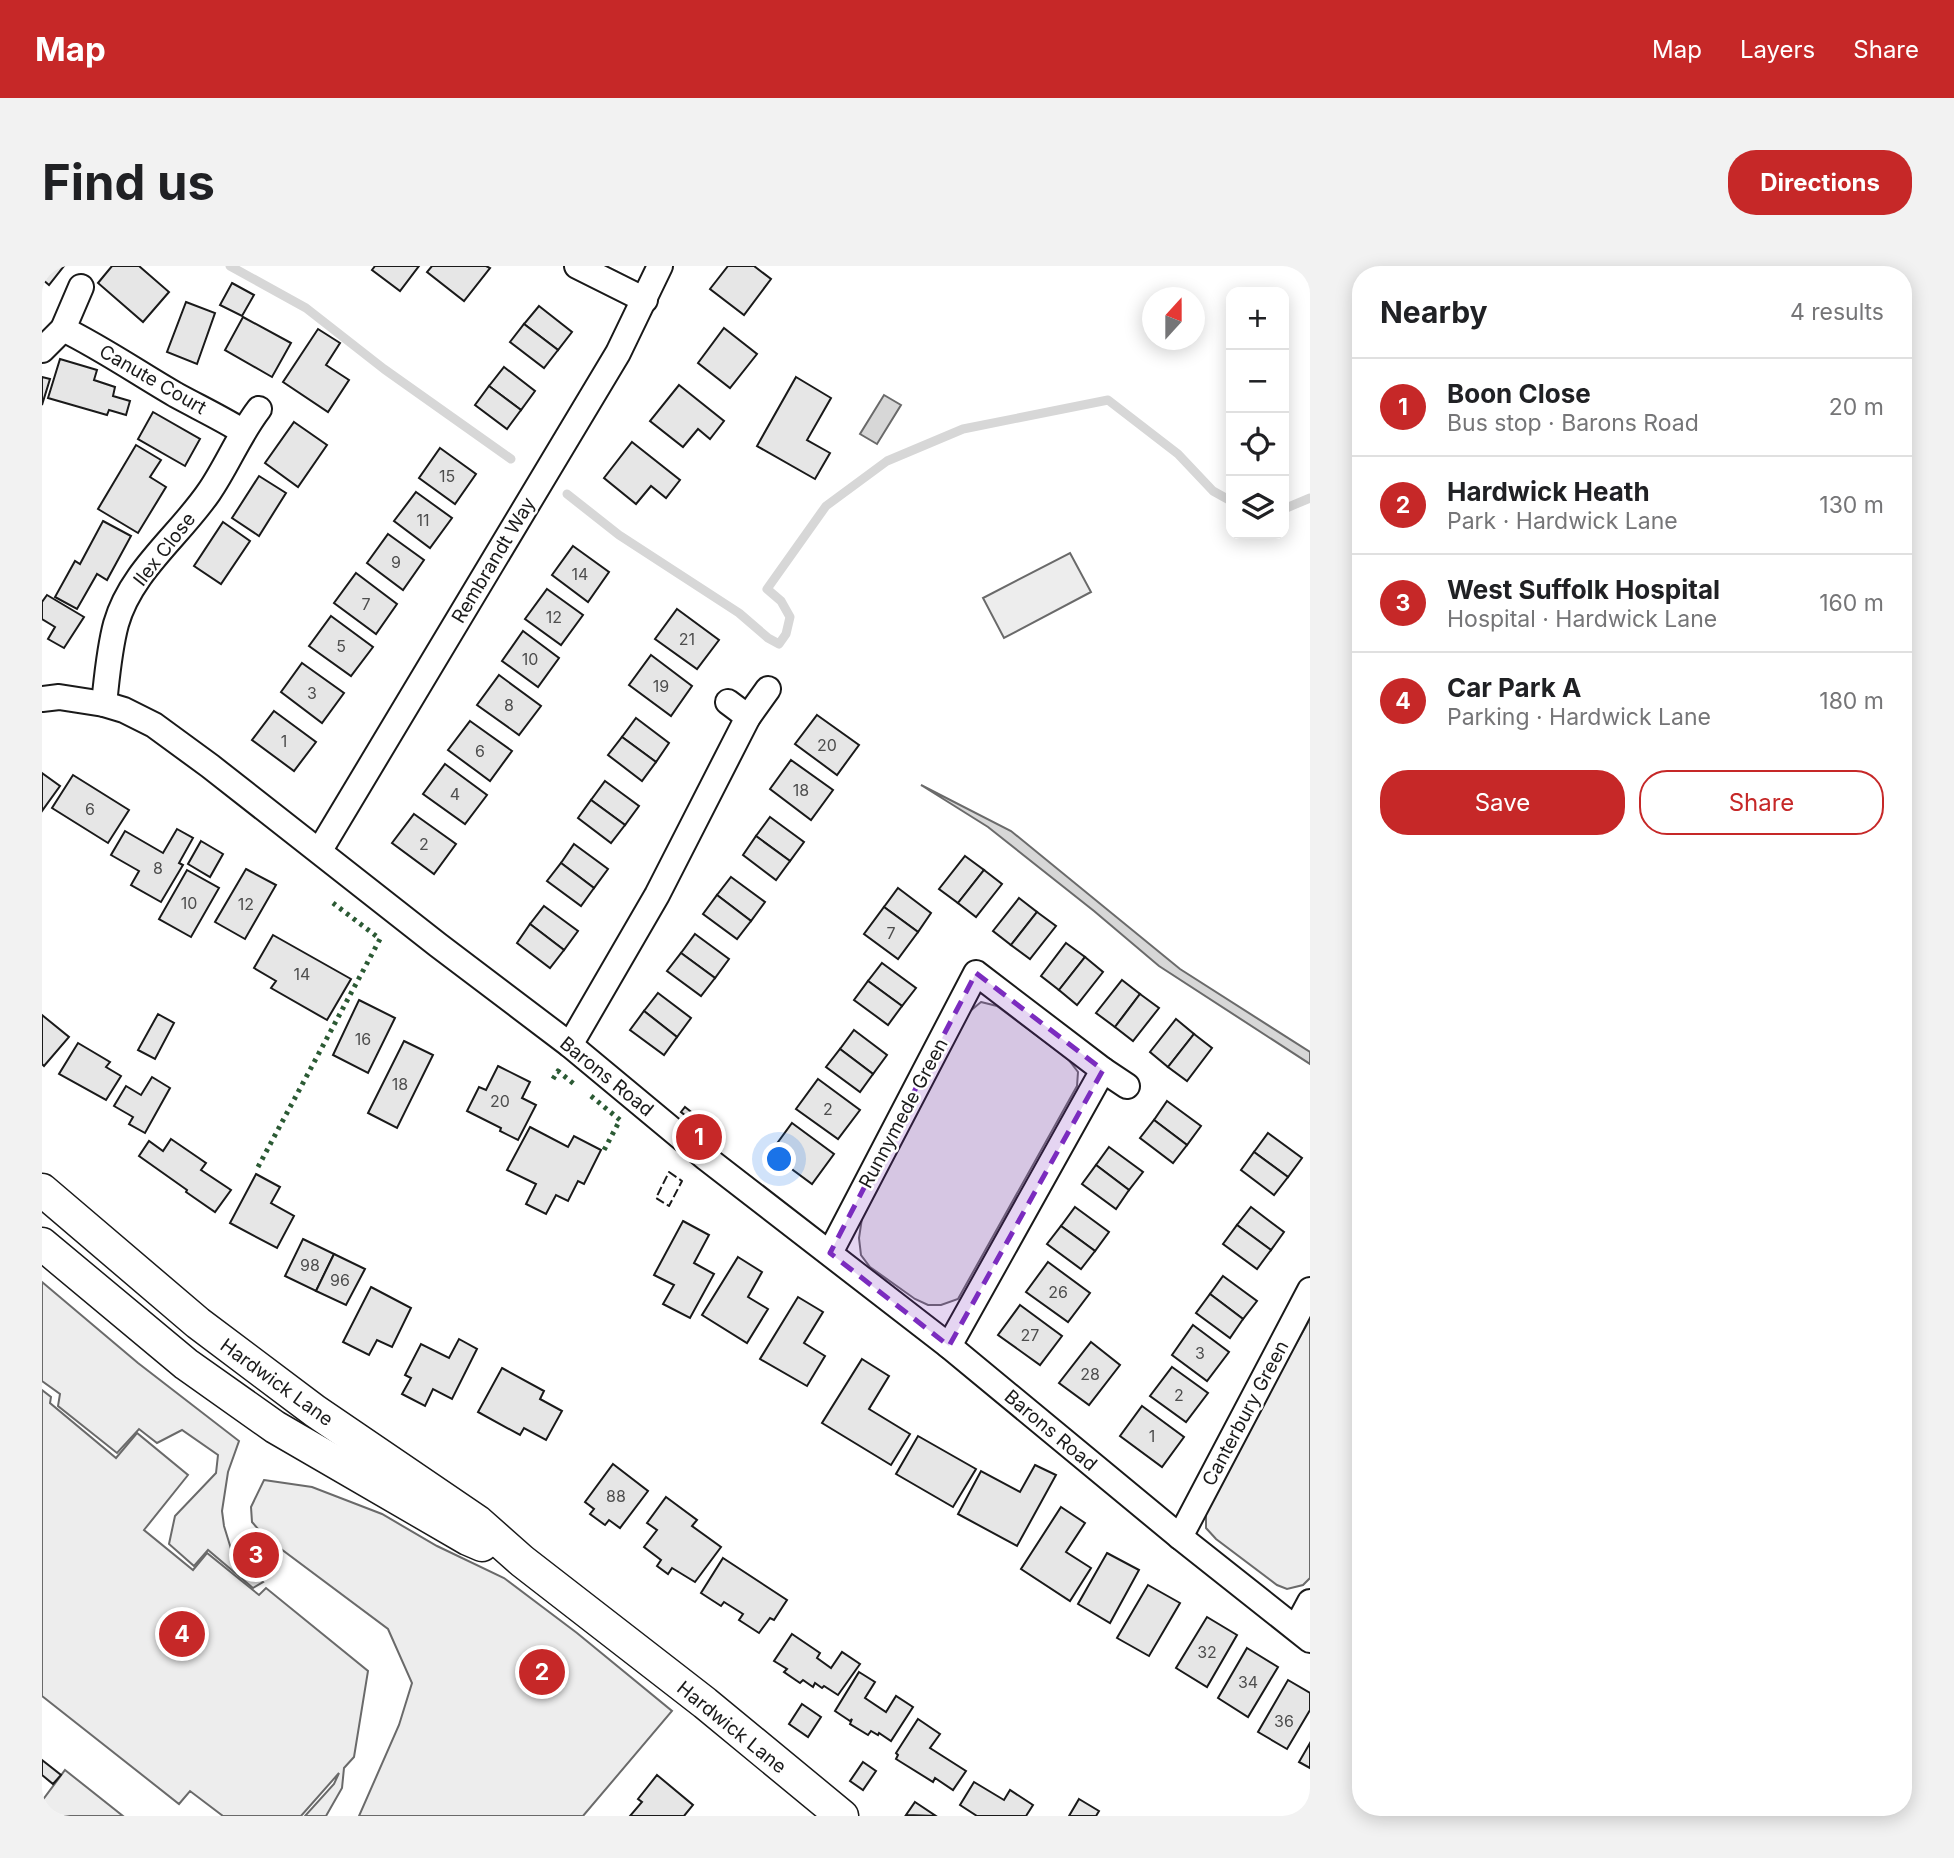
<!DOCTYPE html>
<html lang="en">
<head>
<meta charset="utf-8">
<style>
	body { margin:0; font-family:Inter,sans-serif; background:#f2f2f2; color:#202124 }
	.controls { position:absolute; right:21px; top:21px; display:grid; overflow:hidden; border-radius:14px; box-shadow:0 4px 18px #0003 }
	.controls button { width:63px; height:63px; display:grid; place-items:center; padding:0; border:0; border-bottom:2px solid #e0e0e0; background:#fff; color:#202124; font:35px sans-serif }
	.compass { position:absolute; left:1100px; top:21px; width:63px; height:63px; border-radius:50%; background:#fff; box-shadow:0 4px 18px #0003; rotate:21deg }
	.you { position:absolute; left:738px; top:894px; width:24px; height:24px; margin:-18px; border:5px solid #fff; border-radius:50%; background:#1a73e8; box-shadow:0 0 0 10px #1a73e833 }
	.badge { display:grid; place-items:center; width:46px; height:46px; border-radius:50%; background:#c62828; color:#fff; font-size:23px; font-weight:700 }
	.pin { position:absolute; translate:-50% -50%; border:4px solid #fff; box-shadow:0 2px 7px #0006 }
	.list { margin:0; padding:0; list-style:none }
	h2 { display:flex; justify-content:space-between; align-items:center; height:91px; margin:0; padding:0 28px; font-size:30px }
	h2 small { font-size:23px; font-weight:400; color:#757577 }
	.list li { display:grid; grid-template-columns:46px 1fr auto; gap:21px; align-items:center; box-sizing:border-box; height:98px; padding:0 28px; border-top:2px solid #e0e0e0 }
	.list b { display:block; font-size:26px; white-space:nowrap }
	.list p { margin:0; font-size:23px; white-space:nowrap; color:#757577 }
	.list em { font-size:23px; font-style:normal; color:#757577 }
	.actions { display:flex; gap:14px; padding:21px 28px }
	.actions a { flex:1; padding:16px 0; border:2px solid #c62828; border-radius:28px; text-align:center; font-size:24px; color:#c62828 }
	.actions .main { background:#c62828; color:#fff }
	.icon { flex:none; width:38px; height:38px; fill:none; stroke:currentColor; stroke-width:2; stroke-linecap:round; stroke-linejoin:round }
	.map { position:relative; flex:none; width:1268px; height:1550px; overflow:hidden; border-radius:28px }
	header { display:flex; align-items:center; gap:42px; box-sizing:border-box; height:98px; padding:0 35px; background:#c62828; color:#fff }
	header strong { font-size:33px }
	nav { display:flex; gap:38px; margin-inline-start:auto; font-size:24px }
	.intro { display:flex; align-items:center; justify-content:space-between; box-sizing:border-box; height:168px; padding:0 42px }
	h1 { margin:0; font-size:49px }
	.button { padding:18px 32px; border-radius:28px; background:#c62828; color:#fff; font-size:24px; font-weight:700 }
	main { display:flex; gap:42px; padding:0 42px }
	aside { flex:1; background:#fff; border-radius:28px; box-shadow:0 4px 18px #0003 }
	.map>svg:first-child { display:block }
</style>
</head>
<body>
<header>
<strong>Map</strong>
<nav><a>Map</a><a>Layers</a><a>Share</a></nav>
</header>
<div class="intro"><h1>Find us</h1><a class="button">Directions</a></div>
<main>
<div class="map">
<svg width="1268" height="1550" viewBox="0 0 1268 1550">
	<rect width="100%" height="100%" fill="#fff"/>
	<g fill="#ededed" stroke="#6a6a6a" stroke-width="2">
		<polygon points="1028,287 1049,326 962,372 941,332"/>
		<polygon points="939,736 955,740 1026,793 1036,806 1035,820 916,1033 899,1039 886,1039 873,1033 828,1001 819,989 817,972 820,952 927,746"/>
		<polygon points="0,1016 96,1097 197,1175 186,1206 180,1245 182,1260 190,1286 198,1296 221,1316 211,1322 166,1284 152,1300 127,1278 133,1250 174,1207 176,1189 140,1164 115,1177 97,1163 75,1187 16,1140 18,1128 0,1115"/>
		<polygon points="1268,1053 1268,1312 1261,1319 1245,1323 1235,1319 1174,1273 1164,1262 1164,1245 1172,1224"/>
		<polygon points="0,1124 9,1131 8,1137 74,1192 95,1167 146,1209 102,1264 151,1304 165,1287 217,1329 224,1322 326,1405 312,1491 302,1502 300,1522 284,1550 263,1550 292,1518 297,1507 259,1550 181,1550 148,1525 137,1538 0,1430"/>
		<polygon points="222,1214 270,1221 340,1248 395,1280 462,1312 535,1367 630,1445 541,1550 317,1550 357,1459 370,1417 346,1363 223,1271 210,1256 209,1241"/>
		<polygon points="23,1504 81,1550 14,1550 0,1540 0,1535"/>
	</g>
	<g fill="#d7d7d7" stroke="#6a6a6a" stroke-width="2">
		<polygon points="842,129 859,139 835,178 818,168"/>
		<polygon points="879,519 969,565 1138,703 1268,786 1268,798 1117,700 1052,645 946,561"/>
	</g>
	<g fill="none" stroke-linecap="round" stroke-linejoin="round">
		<g stroke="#d7d7d7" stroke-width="9">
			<polyline points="188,0 264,42 342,103 469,193"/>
			<polyline points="525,228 577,269 697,347 726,372 737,378 744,368 748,351 739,335 725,323 784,240 845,195 921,163 1066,134 1136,188 1171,225 1189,235"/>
			<polyline points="1242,243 1268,232"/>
		</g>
	</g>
	<g fill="#e6e6e6" stroke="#1a1a1a" stroke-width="2">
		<polygon points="0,0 22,0 7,19 0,13"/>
		<polygon points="70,0 97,0 127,26 101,56 56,17"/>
		<polygon points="333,0 377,0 358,25 330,4"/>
		<polygon points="390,0 444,0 448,2 422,35 385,6"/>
		<polygon points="686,0 712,0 729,13 702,49 668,23"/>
		<polygon points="190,17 212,29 200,50 178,39"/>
		<polygon points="144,36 173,47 155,98 125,86"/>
		<polygon points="497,40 530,66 516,84 482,58"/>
		<polygon points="201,51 249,77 230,111 183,84"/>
		<polygon points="482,58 516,84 502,102 468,76"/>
		<polygon points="682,62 715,88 688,122 656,97"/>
		<polygon points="276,63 298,77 284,99 307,114 286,146 241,116"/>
		<polygon points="18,93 55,104 52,114 73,121 71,130 88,135 84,149 67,144 65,149 6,132"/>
		<polygon points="462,101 493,125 479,144 447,120"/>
		<polygon points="0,111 8,113 0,139"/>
		<polygon points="754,111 789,132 765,174 788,187 773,213 715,180"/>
		<polygon points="637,119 682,155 668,173 656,163 641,181 608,155"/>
		<polygon points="447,120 479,144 465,163 433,139"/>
		<polygon points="111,146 158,173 143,200 96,173"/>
		<polygon points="252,156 285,179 256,221 223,197"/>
		<polygon points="590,176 638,214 624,232 609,220 594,238 562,212"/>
		<polygon points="94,179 119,194 108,211 124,221 96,267 56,243"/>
		<polygon points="398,182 434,208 413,238 377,212"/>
		<polygon points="217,210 244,227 217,270 190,252"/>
		<polygon points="374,226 410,252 388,282 352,255"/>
		<polygon points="61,255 89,270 65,314 55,308 35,343 13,331 33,295 38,298"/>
		<polygon points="181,256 208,275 179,318 152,300"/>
		<polygon points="346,268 382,294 361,324 325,297"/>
		<polygon points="531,280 567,306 546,336 510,309"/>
		<polygon points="314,307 355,338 334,368 292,337"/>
		<polygon points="505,323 541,349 519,379 483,353"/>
		<polygon points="5,329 42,351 22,382 6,373 13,361 0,353 0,336"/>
		<polygon points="635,343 677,374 655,403 613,373"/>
		<polygon points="289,350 331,381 309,410 267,380"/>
		<polygon points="481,365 517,392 496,421 460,395"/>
		<polygon points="609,389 650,420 629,450 587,419"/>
		<polygon points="260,397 302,427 280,457 239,426"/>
		<polygon points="457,409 499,440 477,469 435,439"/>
		<polygon points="232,445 274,476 252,505 210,474"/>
		<polygon points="775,449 817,479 795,509 753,478"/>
		<polygon points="594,452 627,477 614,496 580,471"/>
		<polygon points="428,455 470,485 448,515 406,484"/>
		<polygon points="580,471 614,496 600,515 566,489"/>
		<polygon points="749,494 791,524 769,554 728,523"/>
		<polygon points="403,498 445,529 423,558 381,528"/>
		<polygon points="0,507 18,520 0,545"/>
		<polygon points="31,509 87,544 66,577 10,542"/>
		<polygon points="563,515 597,540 583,559 549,534"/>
		<polygon points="549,534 583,559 569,577 536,552"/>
		<polygon points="372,548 414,578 392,608 350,577"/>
		<polygon points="728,551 762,576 748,595 714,570"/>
		<polygon points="135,563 151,572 137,597 141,599 119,636 89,619 97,605 69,589 83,565 121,587"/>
		<polygon points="714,570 748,595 734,614 701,589"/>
		<polygon points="159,575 181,588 168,611 146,598"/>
		<polygon points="532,578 566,603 552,622 519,597"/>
		<polygon points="923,590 942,604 916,637 897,623"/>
		<polygon points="519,597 552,622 539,640 505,615"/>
		<polygon points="204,603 234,619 203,673 173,656"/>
		<polygon points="145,604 177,622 149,671 117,653"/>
		<polygon points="942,604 960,618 934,651 916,637"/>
		<polygon points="689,611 723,636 709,655 675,629"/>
		<polygon points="856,622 889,647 876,666 842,641"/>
		<polygon points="675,629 709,655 695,673 661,648"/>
		<polygon points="977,632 995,646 969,679 951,665"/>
		<polygon points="502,640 536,665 522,684 488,658"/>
		<polygon points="842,641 876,666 856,693 822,668"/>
		<polygon points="995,646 1014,660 988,693 969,679"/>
		<polygon points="488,658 522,684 508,702 475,677"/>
		<polygon points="653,668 687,693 673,712 639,687"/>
		<polygon points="231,669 309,713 285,754 229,722 234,715 212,702"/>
		<polygon points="1024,677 1043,691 1017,724 999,710"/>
		<polygon points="639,687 673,712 659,730 625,705"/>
		<polygon points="1043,691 1061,706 1035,739 1017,724"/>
		<polygon points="840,697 874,722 860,740 826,715"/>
		<polygon points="1080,714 1098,728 1073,761 1054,747"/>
		<polygon points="826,715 860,740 846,759 812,734"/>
		<polygon points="616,727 649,752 635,771 602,745"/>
		<polygon points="1098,728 1117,742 1091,775 1073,761"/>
		<polygon points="317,734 353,752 326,807 291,789"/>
		<polygon points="602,745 635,771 622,789 588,764"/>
		<polygon points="116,748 132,757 113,793 96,784"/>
		<polygon points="0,749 27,771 2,800 0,798"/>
		<polygon points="1134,753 1152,768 1126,801 1108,786"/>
		<polygon points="812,764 845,789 831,808 798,783"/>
		<polygon points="1152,768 1170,782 1145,815 1126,801"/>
		<polygon points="362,775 391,789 355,862 326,847"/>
		<polygon points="36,777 68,796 64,801 79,810 64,834 17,808"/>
		<polygon points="798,783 831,808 818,826 784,801"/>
		<polygon points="456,800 488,816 480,832 494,839 476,874 458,865 459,862 425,845 437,821 444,824"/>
		<polygon points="110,811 128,822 103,867 87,858 91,851 72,840 84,820 99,829"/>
		<polygon points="776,813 818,844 796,873 754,843"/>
		<polygon points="1125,835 1159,860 1145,879 1112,854"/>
		<polygon points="643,841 653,849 649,854 639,846"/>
		<polygon points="1112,854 1145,879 1131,897 1098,872"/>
		<polygon points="750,857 792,888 770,918 728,887"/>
		<polygon points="488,861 526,881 532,870 559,884 542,918 536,915 526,935 514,929 504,948 484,938 494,918 465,904"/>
		<polygon points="1226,867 1260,892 1246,911 1212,886"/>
		<polygon points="129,873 164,897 159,904 189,924 173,946 144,926 145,924 97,890 107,875 121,885"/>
		<polygon points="1067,881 1101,906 1087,924 1054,899"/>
		<polygon points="1212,886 1246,911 1232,929 1199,904"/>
		<polygon points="1054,899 1087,924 1074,943 1040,918"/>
		<polygon points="214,908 238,921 229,937 252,950 235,982 188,957"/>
		<polygon points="1033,941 1067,966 1053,985 1019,960"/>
		<polygon points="1209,941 1242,966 1229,984 1195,959"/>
		<polygon points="641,955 667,969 652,997 672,1008 648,1052 621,1038 632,1019 612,1009"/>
		<polygon points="1195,959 1229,984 1215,1003 1181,978"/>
		<polygon points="1019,960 1053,985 1039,1003 1005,978"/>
		<polygon points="261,973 292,988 274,1025 243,1010"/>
		<polygon points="292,988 323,1003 304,1039 274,1025"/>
		<polygon points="696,991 720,1006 706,1031 726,1043 705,1077 660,1049"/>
		<polygon points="1006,996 1048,1027 1026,1056 984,1026"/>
		<polygon points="1181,1010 1215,1035 1201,1053 1168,1028"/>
		<polygon points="329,1021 369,1042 350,1081 335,1074 327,1089 301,1076"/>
		<polygon points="1168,1028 1201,1053 1188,1072 1154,1047"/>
		<polygon points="756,1031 781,1046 762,1077 783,1090 765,1120 718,1093"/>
		<polygon points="978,1039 1020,1070 998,1099 956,1069"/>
		<polygon points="1151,1059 1187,1086 1165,1115 1130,1089"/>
		<polygon points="417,1073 435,1083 410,1133 391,1123 383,1140 360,1128 369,1112 363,1109 379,1078 407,1092"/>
		<polygon points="1049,1076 1078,1099 1047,1139 1017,1117"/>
		<polygon points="820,1093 847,1110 827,1143 868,1168 849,1199 780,1157"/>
		<polygon points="1130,1101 1166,1127 1144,1156 1108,1130"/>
		<polygon points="460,1102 502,1125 498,1133 520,1145 504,1174 482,1162 478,1169 436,1146"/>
		<polygon points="1100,1140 1142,1171 1120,1201 1078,1170"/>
		<polygon points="876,1170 934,1203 911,1241 854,1208"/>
		<polygon points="571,1198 606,1225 578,1262 567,1254 563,1259 548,1248 552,1243 543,1236"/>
		<polygon points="993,1199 1014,1209 975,1280 916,1248 939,1205 978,1226"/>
		<polygon points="624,1231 655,1254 650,1260 679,1281 653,1316 630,1302 626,1308 615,1300 619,1294 602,1281 615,1264 605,1257"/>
		<polygon points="1019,1241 1043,1257 1024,1286 1049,1302 1028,1335 979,1303"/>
		<polygon points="1065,1287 1097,1304 1068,1357 1036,1338"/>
		<polygon points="681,1292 745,1334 732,1354 728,1352 717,1367 697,1354 701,1348 682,1336 679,1340 659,1327"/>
		<polygon points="1106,1319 1138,1337 1107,1390 1075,1372"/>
		<polygon points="1165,1351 1195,1369 1165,1421 1134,1402"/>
		<polygon points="750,1368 778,1387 775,1392 789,1402 800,1386 818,1398 796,1429 782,1420 780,1422 773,1417 771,1421 761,1414 758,1417 742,1406 745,1403 732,1395"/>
		<polygon points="1205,1382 1236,1401 1206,1451 1176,1432"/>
		<polygon points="817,1406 833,1416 823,1432 844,1446 854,1430 871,1441 849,1475 837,1467 836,1469 829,1465 826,1469 808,1458 810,1453 808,1455 793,1445"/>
		<polygon points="1246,1414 1268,1427 1268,1444 1245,1483 1216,1466"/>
		<polygon points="760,1438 779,1451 766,1471 747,1458"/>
		<polygon points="876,1453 898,1468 888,1482 924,1505 911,1524 893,1512 891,1516 854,1493 856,1489 854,1487"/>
		<polygon points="1268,1477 1268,1502 1257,1496"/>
		<polygon points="0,1494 19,1509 11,1518 0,1509"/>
		<polygon points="821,1496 834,1505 821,1524 808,1515"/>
		<polygon points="615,1509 651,1539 642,1550 588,1550 600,1536 596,1533"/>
		<polygon points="932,1516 962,1534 968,1524 991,1539 984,1550 935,1550 918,1539"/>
		<polygon points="1037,1533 1057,1545 1054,1550 1027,1550"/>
		<polygon points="873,1536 894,1550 864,1549"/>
	</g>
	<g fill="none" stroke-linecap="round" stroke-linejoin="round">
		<defs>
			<g id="minor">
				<polyline points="535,0 603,34"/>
				<path d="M21 63C60 82 96 107 134 129 156 141 179 152 200 165"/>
				<polyline points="0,84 21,63 39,21"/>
				<polyline points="0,433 17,431 62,438 82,444 112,459 168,500 396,679 528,779 664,892 907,1080 1138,1271 1268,1374"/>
				<polyline points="686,436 706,451"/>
				<path d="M62 438C65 411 67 384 74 358 89 305 137 270 167 226 185 200 197 169 217 143"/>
				<polyline points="278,584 576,87 618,0"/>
				<polyline points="528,779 615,629 706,451 726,423"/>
				<polyline points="1061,804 1085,820"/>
				<polyline points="788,987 934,707 1061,804 907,1080"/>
				<polyline points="1138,1271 1268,1024"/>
				<polyline points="1254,1362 1268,1336"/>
			</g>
			<g id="tertiary">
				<polyline points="0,924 156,1057 273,1145 436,1256 480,1295 663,1437 800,1550"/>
				<polyline points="0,978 144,1098 233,1161 426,1273 440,1279"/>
			</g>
		</defs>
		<use href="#minor" stroke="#1a1a1a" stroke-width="28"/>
		<use href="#tertiary" stroke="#1a1a1a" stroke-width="35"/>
		<use href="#minor" stroke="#fff" stroke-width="24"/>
		<use href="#tertiary" stroke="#fff" stroke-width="32"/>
		<g stroke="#2b5a34" stroke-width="5" stroke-dasharray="3.5 5" stroke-linecap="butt">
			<polyline points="511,813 516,805 532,818"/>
			<polyline points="549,830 578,854 561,886"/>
			<polyline points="216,901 338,673 291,637"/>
		</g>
		<polygon stroke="#1a1a1a" stroke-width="2" stroke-dasharray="9 3.5" stroke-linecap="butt" points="627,906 640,915 627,940 614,932"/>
	</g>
	<path fill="#7b2cbf" fill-opacity="0.2" stroke="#7b2cbf" stroke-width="5" stroke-dasharray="14 9" stroke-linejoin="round" d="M934 707 1061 804 907 1080 788 987Z"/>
	<g text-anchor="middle" stroke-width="5" stroke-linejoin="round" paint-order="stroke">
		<g font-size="16" fill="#4d4d4d">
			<text x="405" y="216">15</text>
			<text x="381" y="260">11</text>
			<text x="354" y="302">9</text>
			<text x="538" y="314">14</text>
			<text x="324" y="344">7</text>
			<text x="512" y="357">12</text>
			<text x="645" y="379">21</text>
			<text x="299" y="386">5</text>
			<text x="488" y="399">10</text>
			<text x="619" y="426">19</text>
			<text x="270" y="433">3</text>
			<text x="467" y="445">8</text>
			<text x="242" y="481">1</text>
			<text x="785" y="485">20</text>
			<text x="438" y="491">6</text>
			<text x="759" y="530">18</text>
			<text x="413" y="534">4</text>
			<text x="48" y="549">6</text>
			<text x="382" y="584">2</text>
			<text x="116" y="608">8</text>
			<text x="147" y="643">10</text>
			<text x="204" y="644">12</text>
			<text x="849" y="673">7</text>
			<text x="260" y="714">14</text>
			<text x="321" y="779">16</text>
			<text x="358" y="824">18</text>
			<text x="458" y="841">20</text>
			<text x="786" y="849">2</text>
			<text x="268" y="1005">98</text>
			<text x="298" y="1020">96</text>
			<text x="1016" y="1032">26</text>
			<text x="988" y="1075">27</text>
			<text x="1158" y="1093">3</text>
			<text x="1048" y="1114">28</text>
			<text x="1137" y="1135">2</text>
			<text x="1110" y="1176">1</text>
			<text x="574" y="1236">88</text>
			<text x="1165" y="1392">32</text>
			<text x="1206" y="1422">34</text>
			<text x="1242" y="1461">36</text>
		</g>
		<g font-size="19" fill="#1a1a1a" stroke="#fff">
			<text transform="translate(111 113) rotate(30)" y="7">Canute Court</text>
			<text transform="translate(122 283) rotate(-52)" y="7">Ilex Close</text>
			<text transform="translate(451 294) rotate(-59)" y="7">Rembrandt Way</text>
			<text transform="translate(565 810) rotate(39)" y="7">Barons Road</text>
			<text transform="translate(861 847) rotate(-62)" y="7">Runnymede Green</text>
			<text transform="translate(235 1116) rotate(36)" y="7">Hardwick Lane</text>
			<text transform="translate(1203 1147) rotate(-62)" y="7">Canterbury Green</text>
			<text transform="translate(1009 1164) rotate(40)" y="7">Barons Road</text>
			<text transform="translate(690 1461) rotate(39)" y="7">Hardwick Lane</text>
		</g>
	</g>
</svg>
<div class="controls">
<button>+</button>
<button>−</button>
<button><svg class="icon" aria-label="locate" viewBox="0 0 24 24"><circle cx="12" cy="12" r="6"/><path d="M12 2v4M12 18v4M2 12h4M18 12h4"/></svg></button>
<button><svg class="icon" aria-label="layers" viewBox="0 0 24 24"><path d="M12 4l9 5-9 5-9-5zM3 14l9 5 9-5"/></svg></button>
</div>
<svg class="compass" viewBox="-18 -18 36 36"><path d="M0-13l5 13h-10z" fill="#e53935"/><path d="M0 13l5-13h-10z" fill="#757577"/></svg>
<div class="you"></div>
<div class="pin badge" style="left:657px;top:871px">1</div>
<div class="pin badge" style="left:500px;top:1406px">2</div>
<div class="pin badge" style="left:214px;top:1289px">3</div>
<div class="pin badge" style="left:140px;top:1368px">4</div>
</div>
<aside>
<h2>Nearby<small>4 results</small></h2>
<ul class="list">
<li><span class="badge">1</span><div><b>Boon Close</b><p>Bus stop · Barons Road</p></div><em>20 m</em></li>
<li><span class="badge">2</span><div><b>Hardwick Heath</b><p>Park · Hardwick Lane</p></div><em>130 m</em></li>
<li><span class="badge">3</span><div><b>West Suffolk Hospital</b><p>Hospital · Hardwick Lane</p></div><em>160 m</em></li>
<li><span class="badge">4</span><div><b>Car Park A</b><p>Parking · Hardwick Lane</p></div><em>180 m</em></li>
</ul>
<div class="actions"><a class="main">Save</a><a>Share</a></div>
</aside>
</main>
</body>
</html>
